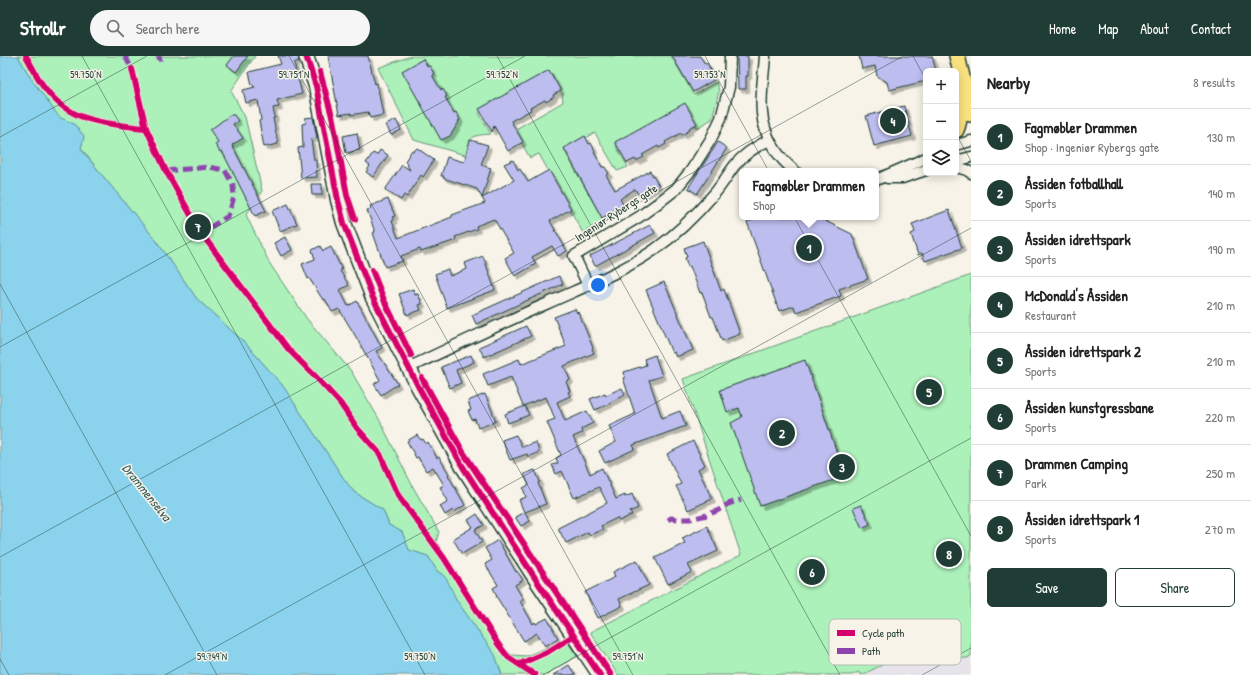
<!DOCTYPE html>
<html lang="en">
<head>
<meta charset="utf-8">
<style>
	body { margin:0; font-family:"Patrick Hand",sans-serif; background:#f6f6f6; color:#222 }
	.controls { position:absolute; right:12px; top:12px; display:grid; overflow:hidden; border-radius:6px; box-shadow:0 2px 10px #0003 }
	.controls button { width:36px; height:36px; display:grid; place-items:center; padding:0; border:0; border-bottom:1px solid #e0e0e0; background:#fff; color:#222; font:20px sans-serif }
	.you { position:absolute; left:598px; top:229px; width:14px; height:14px; margin:-10px; border:3px solid #fff; border-radius:50%; background:#1a73e8; box-shadow:0 0 0 6px #1a73e833 }
	.badge { display:grid; place-items:center; width:26px; height:26px; border-radius:50%; background:#1f3d34; color:#fff; font-size:13px; font-weight:700 }
	.pin { position:absolute; translate:-50% -50%; border:2px solid #fff; box-shadow:0 1px 4px #0006 }
	.popup { position:absolute; left:739px; top:112px; width:140px; height:52px; box-sizing:border-box; display:grid; place-content:center; border-radius:6px; background:#fff; filter:drop-shadow(0 1px 3px #0005); font-size:13px; white-space:nowrap; color:#767676 }
	.popup b { font-size:15px; color:#222 }
	.popup::after { content:''; position:absolute; left:50%; top:100%; margin-left:-8px; border:8px solid transparent; border-top-color:#fff }
	.list { margin:0; padding:0; list-style:none }
	h2 { display:flex; justify-content:space-between; align-items:center; height:52px; margin:0; padding:0 16px; font-size:17px }
	h2 small { font-size:13px; font-weight:400; color:#767676 }
	.list li { display:grid; grid-template-columns:26px 1fr auto; gap:12px; align-items:center; box-sizing:border-box; height:56px; padding:0 16px; border-top:1px solid #e0e0e0 }
	.list b { display:block; font-size:15px; white-space:nowrap }
	.list p { margin:0; font-size:13px; white-space:nowrap; color:#767676 }
	.list em { font-size:13px; font-style:normal; color:#767676 }
	.actions { display:flex; gap:8px; padding:12px 16px }
	.actions a { flex:1; padding:9px 0; border:1px solid #1f3d34; border-radius:6px; text-align:center; font-size:14px; color:#1f3d34 }
	.actions .main { background:#1f3d34; color:#fff }
	.icon { flex:none; width:22px; height:22px; fill:none; stroke:currentColor; stroke-width:2; stroke-linecap:round; stroke-linejoin:round }
	.map { position:relative; flex:none; width:971px; height:619px; overflow:hidden }
	header { display:flex; align-items:center; gap:24px; box-sizing:border-box; height:56px; padding:0 20px; background:#1f3d34; color:#fff }
	header strong { font-size:19px }
	nav { display:flex; gap:22px; margin-inline-start:auto; font-size:14px }
	.search { width:280px; height:36px; background:#f6f6f6; display:flex; align-items:center; gap:10px; box-sizing:border-box; padding:0 14px; border-radius:22px; color:#767676; font-size:15px }
	main { display:flex }
	aside { flex:1; background:#fff }
	.map>svg:first-child { display:block }
</style>
</head>
<body>
<header>
<strong>Strollr</strong>
<div class="search"><svg class="icon" aria-label="search" viewBox="0 0 24 24"><circle cx="10" cy="10" r="6"/><path d="M15 15l6 6"/></svg>Search here</div>
<nav><a>Home</a><a>Map</a><a>About</a><a>Contact</a></nav>
</header>
<main>
<div class="map">
<svg width="971" height="619" viewBox="0 0 971 619">
	<defs>
		<filter id="shadow"><feDropShadow dx="3.5" dy="3.5" stdDeviation="0" flood-color="#0004"/></filter>
	</defs>
	<rect width="100%" height="100%" fill="#f7f3e8"/>
	<filter id="ink" filterUnits="userSpaceOnUse"><feTurbulence type="fractalNoise" baseFrequency=".025" numOctaves="2"/><feDisplacementMap in="SourceGraphic" scale="8" xChannelSelector="R" yChannelSelector="G"/><feConvolveMatrix kernelMatrix="1 2 1 2 8 2 1 2 1" color-interpolation-filters="sRGB"/></filter>
	<g filter="url(#ink)">
		<polygon fill="#e6e3ea" points="928,587 936,604 971,602 971,619 852,619"/>
		<g fill="#acf0ba" stroke="#669677">
			<polygon points="18,0 255,0 231,35 245,61 262,135 246,159 270,208 307,263 351,315 379,363 413,431 439,476 436,486 461,523 501,588 512,599 526,600 550,590 565,582 577,600 550,616 548,619 502,619 495,599 457,545 446,524 443,519 437,515 428,500 409,494 402,476 389,469 383,454 354,436 344,423 283,330 245,287 197,243 155,183 106,124 81,92 84,80 74,68 59,62 30,21"/>
			<path d="M411 0H671L694 39 716 26 719 35 712 63 697 72 685 51 616 90 628 111 617 115 595 77 564 94 603 164 583 177 539 98 530 102 514 74 563 46 562 38 551 17 479 57 491 78C469 80 473 79 465 99L414 84 378 12Z"/>
			<polygon points="971,219 971,600 967,602 937,604 929,585 862,619 858,616 852,619 618,619 590,576 741,499 683,323"/>
		</g>
		<polygon fill="#8bd3ec" stroke="#6097a2" points="0,0 18,0 30,21 59,61 74,68 84,80 81,93 106,124 155,183 197,243 245,287 283,330 344,423 354,436 383,454 389,469 402,476 409,494 428,500 437,515 443,519 447,524 457,545 495,599 502,619 0,619"/>
		<g fill="#bdbdef" stroke="#1f3d34" filter="url(#shadow)">
			<polygon points="234,0 248,0 236,16 227,9"/>
			<polygon points="278,0 298,0 299,5 294,7 302,38 277,44 279,51 273,52 275,62 273,62 278,88 264,91 259,65 261,64 258,44 246,47 243,34 255,31 252,29 249,16 281,8"/>
			<polygon points="328,0 368,0 375,28 377,27 383,59 370,62 368,56 351,59 351,57 339,59"/>
			<polygon points="672,0 700,0 705,8 707,7 711,15 709,16 714,24 693,36"/>
			<polygon points="737,0 748,0 748,20 746,20 746,33 738,33"/>
			<polygon points="859,0 932,0 936,15 926,15 926,25 889,34 887,26 877,20 875,10 862,13"/>
			<polygon points="423,3 428,11 430,10 434,18 432,19 441,34 443,33 447,40 445,41 454,57 456,56 460,64 458,65 459,66 450,80 441,84 402,15"/>
			<polygon points="549,14 561,35 553,39 554,41 546,46 545,44 530,52 531,54 511,65 523,86 508,95 494,70 492,76 479,53"/>
			<polygon points="685,47 697,68 689,72 690,74 682,79 681,77 665,86 666,88 659,92 658,90 642,99 644,101 636,105 635,103 627,107 615,86"/>
			<polygon points="904,50 912,80 874,90 866,60"/>
			<polygon points="230,59 234,59 238,65 233,68 243,82 232,89 266,155 255,160 222,95 220,96 215,88 218,86 210,74"/>
			<polygon points="313,61 317,82 311,83 314,104 316,104 317,121 301,122 298,92 303,91 302,68 306,67 305,62"/>
			<polygon points="396,64 401,74 391,79 386,69"/>
			<polygon points="357,77 360,94 346,97 343,80"/>
			<polygon points="585,80 589,88 591,87 595,95 594,96 602,111 605,111 609,118 606,119 615,134 650,115 659,130 640,141 635,133 620,143 624,150 602,162 564,92"/>
			<polygon points="470,84 488,89 481,109 491,112 482,142 477,133 443,122 444,120 441,120 447,101 464,106"/>
			<polygon points="718,86 727,92 697,138 688,132"/>
			<polygon points="417,92 434,104 423,121 421,119 407,141 404,139 401,144 385,134 402,109 410,114 405,105 412,94 414,95"/>
			<polygon points="380,94 388,99 373,121 366,116 370,110 366,107 373,97 377,99"/>
			<polygon points="513,104 518,114 520,113 528,126 549,114 571,153 550,165 567,195 558,200 552,190 532,201 536,208 515,220 505,202 514,197 494,163 476,170 477,173 455,181 456,184 421,196 420,193 401,200 403,205 385,211 373,177 375,176 367,154 371,153 370,150 388,143 395,160 392,161 394,164 392,165 398,182 452,161 452,159 485,147 482,142 514,124 504,108"/>
			<polygon points="311,128 322,128 322,139 312,139"/>
			<polygon points="288,148 297,168 280,175 272,155"/>
			<polygon points="949,154 962,192 925,205 922,197 918,199 911,178 915,176 912,168"/>
			<polygon points="760,161 817,161 852,178 868,223 839,233 841,240 796,256 794,250 779,255 747,166"/>
			<polygon points="650,169 655,177 595,210 590,200"/>
			<polygon points="285,181 292,194 281,200 274,187"/>
			<polygon points="703,185 721,235 724,233 740,278 722,285 713,261 711,261 702,236 700,237 690,210 688,211 685,202 687,201 684,192"/>
			<polygon points="320,190 323,195 331,191 342,214 340,215 349,229 340,234 348,250 357,245 382,292 376,295 398,328 381,339 374,328 380,324 356,281 339,253 332,256 325,243 323,244 311,225 309,222 308,223 302,208 315,203 312,194"/>
			<polygon points="483,200 495,234 447,252 435,218 448,213 450,220 467,213 465,207"/>
			<polygon points="559,220 563,228 476,268 472,259"/>
			<polygon points="664,226 693,294 676,301 674,296 672,297 646,234"/>
			<polygon points="413,233 415,239 418,238 422,248 419,249 421,254 407,259 399,238"/>
			<polygon points="575,253 577,257 578,256 587,277 593,292 592,293 594,297 564,310 570,324 566,326 570,335 568,336 570,340 557,346 565,365 587,355 593,367 581,373 582,377 573,381 590,418 602,412 616,443 625,439 625,441 632,438 638,452 630,456 632,459 619,465 617,462 601,470 603,473 590,479 588,476 566,487 558,472 607,447 599,431 574,442 562,415 556,418 552,409 558,407 556,402 561,399 547,366 555,363 546,341 523,350 511,321 488,330 483,318 519,303 521,308 566,290 554,261"/>
			<polygon points="526,270 531,280 484,301 479,291"/>
			<polygon points="471,299 474,306 456,314 461,327 450,332 441,311"/>
			<polygon points="655,299 662,320 649,324 662,362 680,355 686,370 633,389 635,393 605,407 599,395 616,386 609,370 635,358 623,322 625,321 624,316 646,309 644,303"/>
			<polygon points="805,304 845,420 760,450 731,367 742,361 739,352 727,356 720,334"/>
			<polygon points="622,332 625,338 609,347 609,348 595,354 590,343 605,337 606,339"/>
			<polygon points="485,338 496,365 478,372 475,363 472,364 468,355 471,354 468,345"/>
			<polygon points="525,350 529,359 508,367 505,358"/>
			<polygon points="417,379 421,384 423,383 426,388 428,386 437,402 439,401 449,418 448,419 465,449 454,456 453,454 445,459 440,450 448,445 440,431 444,429 433,411 426,415 418,401 416,402 407,385"/>
			<polygon points="516,379 522,391 536,386 539,396 528,401 527,398 510,404 502,384"/>
			<polygon points="693,385 705,409 698,413 712,443 688,454 676,430 681,428 667,398"/>
			<polygon points="535,414 540,426 538,427 546,448 525,456 530,465 521,470 515,461 524,456 519,444 526,441 523,432 529,429 524,418"/>
			<polygon points="861,449 870,468 862,472 853,452"/>
			<polygon points="477,458 484,469 475,474 482,486 462,498 453,483 473,471 468,464"/>
			<polygon points="707,470 718,495 688,509 692,516 668,528 655,502 685,487 682,482"/>
			<polygon points="498,484 516,516 517,515 523,524 515,529 523,543 520,545 533,568 535,566 536,568 547,562 558,582 545,590 537,577 524,585 496,540 497,540 493,532 498,529 485,508 492,504 485,492"/>
			<polygon points="637,504 649,529 619,543 622,550 598,562 585,536 615,521 613,516"/>
			<polygon points="569,609 575,619 553,619"/>
		</g>
		<g fill="none" stroke-linecap="round" stroke-linejoin="round">
			<defs>
				<g id="minor">
					<path d="M765 0C764 18 760 38 762 57 764 80 777 101 795 115"/>
					<polyline points="956,89 971,85"/>
					<polyline points="956,105 971,101"/>
					<polyline points="956,111 967,114 971,117"/>
					<polyline points="887,122 902,122 926,114"/>
					<polyline points="876,124 926,102"/>
					<polyline points="588,229 574,200 639,161 658,147 676,133 692,113 711,83 721,62 729,31 730,0"/>
					<path d="M408 312C454 290 500 268 546 248 583 231 621 217 654 194 677 178 696 159 714 138 722 129 728 118 735 109 744 98 757 90 769 84"/>
				</g>
				<polyline id="secondary" points="306,0 316,30 338,144 344,167 373,242 418,330 463,411 537,525 600,619"/>
				<g id="primary">
					<polyline points="957,0 971,58"/>
					<path d="M956 74C961 62 960 48 957 36"/>
				</g>
			</defs>
			<use href="#minor" stroke="#1f3d34" stroke-width="13"/>
			<use href="#secondary" stroke="#1f3d34" stroke-width="17"/>
			<use href="#primary" stroke="#1f3d34" stroke-width="18"/>
			<use href="#minor" stroke="#f7f3e8" stroke-width="10"/>
			<use href="#secondary" stroke="#f7f3e8" stroke-width="14"/>
			<use href="#primary" stroke="#fae180" stroke-width="15"/>
			<g stroke="#8e44ad" stroke-width="5" stroke-dasharray="10 5" stroke-linecap="butt">
				<polyline points="125,0 132,13"/>
				<polyline points="158,0 161,5"/>
				<polyline points="166,115 209,111 225,114 233,129 234,141 228,160 201,177"/>
				<polyline points="668,464 671,462 678,463 690,463 707,459 717,455 728,448 741,444"/>
			</g>
			<defs>
				<g id="cycleway">
					<path d="M26 0C32 10 37 22 45 32 70 67 107 68 146 72"/>
					<polyline points="306,0 316,30 338,144 344,167 373,242 418,330 463,411 537,525 600,619"/>
					<polyline points="132,13 146,72 166,115 201,177 289,294 316,321 340,347 357,372 380,398 398,439 444,502 498,588 508,601 535,619"/>
					<polyline points="320,16 333,64 347,139 355,163"/>
					<polyline points="372,214 384,244 411,299"/>
					<polyline points="422,322 463,396 611,619"/>
					<polyline points="520,608 549,595 573,580"/>
				</g>
			</defs>
			<use href="#cycleway" stroke="#f7f3e8" stroke-width="8"/>
			<use href="#cycleway" stroke="#d6006c" stroke-width="6"/>
		</g>
	</g>
	<path fill="none" stroke="#1f3d34" stroke-width="1" stroke-opacity="0.45" d="M82 0 425 619M289 0 633 619M497 0 840 619M705 0 971 480M913 0 926 24M956 78 971 105M0 81 147 0M0 228 217 619M0 291 525 0M0 501 903 0M0 603 9 619M165 619 971 172M543 619 971 382M922 619 971 592"/>
	<g text-anchor="middle" stroke-width="3" stroke-linejoin="round" paint-order="stroke">
		<g font-size="12" fill="#1f3d34" stroke="#f7f3e8">
			<text transform="translate(616 157) rotate(-33)" y="4">Ingeniør Rybergs gate</text>
		</g>
		<g font-size="13" font-style="italic" fill="#355b59" stroke="#f7f3e8">
			<text transform="translate(147 436) rotate(51)" y="5">Drammenselva</text>
		</g>
	</g>
	<rect x="829" y="563" width="132" height="46" rx="6" fill="#f7f3e8" stroke="#b6bcb2" stroke-width="1"/>
	<rect x="837" y="574" width="18" height="6" fill="#d6006c"/>
	<rect x="837" y="592" width="18" height="6" fill="#8e44ad"/>
	<g font-size="11" fill="#1f3d34">
		<text x="862" y="581">Cycle path</text>
		<text x="862" y="599">Path</text>
	</g>
	<g font-size="10" text-anchor="middle" fill="#1f3d34" stroke="#f7f3e8" stroke-width="3" stroke-linejoin="round" paint-order="stroke">
		<text x="86" y="22">59.750°N</text>
		<text x="294" y="22">59.751°N</text>
		<text x="502" y="22">59.752°N</text>
		<text x="710" y="22">59.753°N</text>
		<text x="212" y="604">59.749°N</text>
		<text x="420" y="604">59.750°N</text>
		<text x="628" y="604">59.751°N</text>
	</g>
</svg>
<div class="controls">
<button>+</button>
<button>−</button>
<button><svg class="icon" aria-label="layers" viewBox="0 0 24 24"><path d="M12 4l9 5-9 5-9-5zM3 14l9 5 9-5"/></svg></button>
</div>
<div class="you"></div>
<div class="pin badge" style="left:809px;top:192px">1</div>
<div class="popup"><b>Fagmøbler Drammen</b>Shop</div>
<div class="pin badge" style="left:782px;top:377px">2</div>
<div class="pin badge" style="left:842px;top:411px">3</div>
<div class="pin badge" style="left:893px;top:65px">4</div>
<div class="pin badge" style="left:929px;top:336px">5</div>
<div class="pin badge" style="left:812px;top:516px">6</div>
<div class="pin badge" style="left:198px;top:171px">7</div>
<div class="pin badge" style="left:949px;top:498px">8</div>
</div>
<aside>
<h2>Nearby<small>8 results</small></h2>
<ul class="list">
<li><span class="badge">1</span><div><b>Fagmøbler Drammen</b><p>Shop · Ingeniør Rybergs gate</p></div><em>130 m</em></li>
<li><span class="badge">2</span><div><b>Åssiden fotballhall</b><p>Sports</p></div><em>140 m</em></li>
<li><span class="badge">3</span><div><b>Åssiden idrettspark</b><p>Sports</p></div><em>190 m</em></li>
<li><span class="badge">4</span><div><b>McDonald's Åssiden</b><p>Restaurant</p></div><em>210 m</em></li>
<li><span class="badge">5</span><div><b>Åssiden idrettspark 2</b><p>Sports</p></div><em>210 m</em></li>
<li><span class="badge">6</span><div><b>Åssiden kunstgressbane</b><p>Sports</p></div><em>220 m</em></li>
<li><span class="badge">7</span><div><b>Drammen Camping</b><p>Park</p></div><em>250 m</em></li>
<li><span class="badge">8</span><div><b>Åssiden idrettspark 1</b><p>Sports</p></div><em>270 m</em></li>
</ul>
<div class="actions"><a class="main">Save</a><a>Share</a></div>
</aside>
</main>
</body>
</html>
